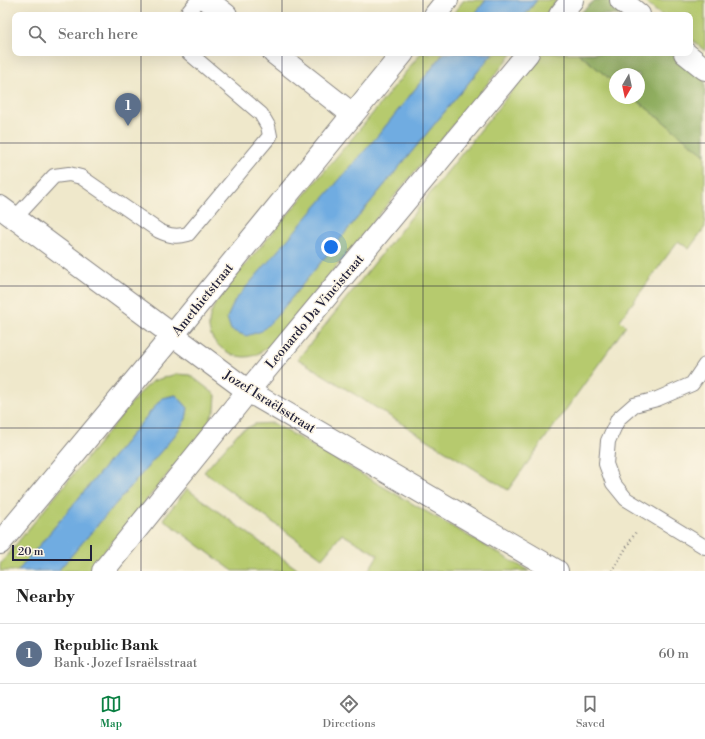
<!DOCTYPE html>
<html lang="en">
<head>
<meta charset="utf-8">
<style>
	body { margin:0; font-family:"Libre Bodoni",serif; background:#f2f2f2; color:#222 }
	.compass { position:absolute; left:609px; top:68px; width:36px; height:36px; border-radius:50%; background:#fff; box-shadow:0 4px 16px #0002; rotate:189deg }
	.scale { position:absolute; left:12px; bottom:10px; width:80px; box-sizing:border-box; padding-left:4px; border:2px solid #22223b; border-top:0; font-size:11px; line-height:14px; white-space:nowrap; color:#22223b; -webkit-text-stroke:3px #fcf5e5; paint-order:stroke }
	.you { position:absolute; left:331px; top:247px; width:14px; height:14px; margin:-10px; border:3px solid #fff; border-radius:50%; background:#1a73e8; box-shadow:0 0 0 6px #1a73e833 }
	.badge { display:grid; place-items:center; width:26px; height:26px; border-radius:50%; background:#0b8043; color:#fff; font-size:13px; font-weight:700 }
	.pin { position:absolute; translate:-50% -33px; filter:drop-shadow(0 1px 2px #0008) }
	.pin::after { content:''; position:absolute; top:21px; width:14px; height:12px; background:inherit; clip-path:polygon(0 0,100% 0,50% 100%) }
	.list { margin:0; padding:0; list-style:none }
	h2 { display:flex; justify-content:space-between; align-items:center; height:52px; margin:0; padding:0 16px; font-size:17px }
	h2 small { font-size:13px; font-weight:400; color:#767676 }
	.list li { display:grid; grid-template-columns:26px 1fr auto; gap:12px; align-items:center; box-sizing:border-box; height:60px; padding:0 16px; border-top:1px solid #e0e0e0 }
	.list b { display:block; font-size:15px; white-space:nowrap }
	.list p { margin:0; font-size:13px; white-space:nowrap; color:#767676 }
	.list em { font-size:13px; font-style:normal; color:#767676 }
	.icon { flex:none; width:22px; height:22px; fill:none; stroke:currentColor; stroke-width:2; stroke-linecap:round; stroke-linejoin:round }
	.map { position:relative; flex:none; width:705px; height:571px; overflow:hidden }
	.search { position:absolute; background:#fff; box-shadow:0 4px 16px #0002; left:12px; right:12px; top:12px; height:44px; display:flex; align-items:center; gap:10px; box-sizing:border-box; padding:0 14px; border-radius:8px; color:#767676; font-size:15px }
	.sheet { height:112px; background:#fff }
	nav { display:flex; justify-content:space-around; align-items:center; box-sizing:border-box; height:56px; border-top:1px solid #e0e0e0; background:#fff; font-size:11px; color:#767676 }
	nav a { display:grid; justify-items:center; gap:2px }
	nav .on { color:#0b8043 }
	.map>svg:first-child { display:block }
</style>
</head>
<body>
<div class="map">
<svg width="705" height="571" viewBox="0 0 705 571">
	<rect width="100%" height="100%" fill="#fcf5e5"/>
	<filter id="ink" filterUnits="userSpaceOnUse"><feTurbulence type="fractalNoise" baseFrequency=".025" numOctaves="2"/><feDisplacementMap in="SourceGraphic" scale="8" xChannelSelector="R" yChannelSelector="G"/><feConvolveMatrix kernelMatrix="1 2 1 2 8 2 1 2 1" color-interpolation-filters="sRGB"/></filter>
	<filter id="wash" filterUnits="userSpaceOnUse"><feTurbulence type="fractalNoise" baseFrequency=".012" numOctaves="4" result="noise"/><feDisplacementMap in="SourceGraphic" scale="16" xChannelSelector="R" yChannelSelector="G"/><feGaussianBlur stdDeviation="0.9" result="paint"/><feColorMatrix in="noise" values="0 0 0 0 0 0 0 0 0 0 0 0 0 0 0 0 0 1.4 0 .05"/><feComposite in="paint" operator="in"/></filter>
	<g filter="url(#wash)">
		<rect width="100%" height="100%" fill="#efe8cb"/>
		<g fill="#b6ca6e" stroke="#6c7654">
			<polygon points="464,0 486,0 474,15 452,15"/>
			<polygon points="537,0 557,0 545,15 525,15"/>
			<polygon points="642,0 705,0 705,51 690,38 690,15 661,15"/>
			<path d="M421 53H444L380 133 275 318 493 53H513L272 344C264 350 256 357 245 357 228 357 207 341 209 323 210 312 215 304 220 295L365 123Z"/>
			<polygon points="542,53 578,53 615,83 615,98 634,98 705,155 705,227 689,249 678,241 620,320 626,326 508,490 298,359"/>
			<polygon points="176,374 190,375 216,395 215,409 204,430 88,571 58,571 175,435 186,419 188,408 176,395 162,398 18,571 0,571 0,564 139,394 153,381"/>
			<polygon points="273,423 529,571 368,571 378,555 342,534 322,558 204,472 239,432 255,424"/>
			<polygon points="187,489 300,571 233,571 163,519"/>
		</g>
		<g fill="#90ae61" stroke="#59684e">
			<polygon points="595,0 608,0 626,15 578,15"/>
			<polygon points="578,53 672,53 705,81 705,155 634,98 639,98 639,74 615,74 615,83"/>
		</g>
		<g fill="#6face1" stroke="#48678e">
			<polygon points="486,0 537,0 525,15 474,15"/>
			<polygon points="444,53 493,53 275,318 262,331 246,336 231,330 227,318 235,300 380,133"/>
			<polygon points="176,395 188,408 186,419 175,435 58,571 18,571 162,398"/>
		</g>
	</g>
	<g filter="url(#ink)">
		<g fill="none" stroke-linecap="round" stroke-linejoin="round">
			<defs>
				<g id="service">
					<polyline points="186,15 198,0"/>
					<path d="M15 218 54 176 69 174 81 177 159 231C170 236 177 237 188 234L270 136 268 126 261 114 189 53"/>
					<polyline points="705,365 692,384 657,399 634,405 618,419 608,441 606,464 613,483 626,499 705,547"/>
				</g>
				<g id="minor">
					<polyline points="207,0 226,15"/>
					<polyline points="621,0 639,15"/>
					<polyline points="435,15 447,0"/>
					<polyline points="560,15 572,0"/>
					<polyline points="274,53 352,114"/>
					<polyline points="685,53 705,69"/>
					<polyline points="0,543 173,335 403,53"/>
					<polyline points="103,571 248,391 528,53"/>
				</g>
				<polyline id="tertiary" points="0,207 248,391 557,571"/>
			</defs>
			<use href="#service" stroke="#888583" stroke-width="16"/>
			<use href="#minor" stroke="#888583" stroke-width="24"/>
			<use href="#tertiary" stroke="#888583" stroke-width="24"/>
			<polyline stroke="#888583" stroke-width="2.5" stroke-dasharray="1 3" stroke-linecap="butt" points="612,571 637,530"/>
			<use href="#service" stroke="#fff" stroke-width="14"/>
			<use href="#minor" stroke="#fff" stroke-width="22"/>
			<use href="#tertiary" stroke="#fff" stroke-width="22"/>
		</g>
	</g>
	<path fill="none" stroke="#22223b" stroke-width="1" stroke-opacity="0.55" d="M141 0V15M282 0V15M423 0V15M564 0V15M141 53V571M282 53V571M423 53V571M564 53V571M0 143H705M0 286H705M0 428H705"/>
	<g text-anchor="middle" stroke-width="3" stroke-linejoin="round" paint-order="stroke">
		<g font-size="13" fill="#22223b" stroke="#fcf5e5">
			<text transform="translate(202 299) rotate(-51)" y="5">Amethietstraat</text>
			<text transform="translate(314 311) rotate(-50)" y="5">Leonardo Da Vincistraat</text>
			<text transform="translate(270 401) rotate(32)" y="5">Jozef Israëlsstraat</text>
		</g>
	</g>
</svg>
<svg class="compass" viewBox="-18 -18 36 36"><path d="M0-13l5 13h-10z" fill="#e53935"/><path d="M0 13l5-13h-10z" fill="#767676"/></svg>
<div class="scale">20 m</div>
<div class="you"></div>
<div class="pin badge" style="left:128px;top:126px;background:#5c6f8a">1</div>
<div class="search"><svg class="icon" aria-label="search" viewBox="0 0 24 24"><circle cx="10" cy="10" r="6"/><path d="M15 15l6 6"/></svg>Search here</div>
</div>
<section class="sheet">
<h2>Nearby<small></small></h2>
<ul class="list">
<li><span class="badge" style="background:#5c6f8a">1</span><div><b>Republic Bank</b><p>Bank · Jozef Israëlsstraat</p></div><em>60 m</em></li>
</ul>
</section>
<nav>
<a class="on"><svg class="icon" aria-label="map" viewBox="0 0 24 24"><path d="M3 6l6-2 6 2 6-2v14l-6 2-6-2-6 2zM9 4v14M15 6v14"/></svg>Map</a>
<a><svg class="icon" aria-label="directions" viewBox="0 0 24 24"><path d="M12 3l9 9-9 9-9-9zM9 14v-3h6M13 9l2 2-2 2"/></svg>Directions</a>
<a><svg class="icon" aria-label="saved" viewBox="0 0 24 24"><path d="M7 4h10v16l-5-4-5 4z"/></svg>Saved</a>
</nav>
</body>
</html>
